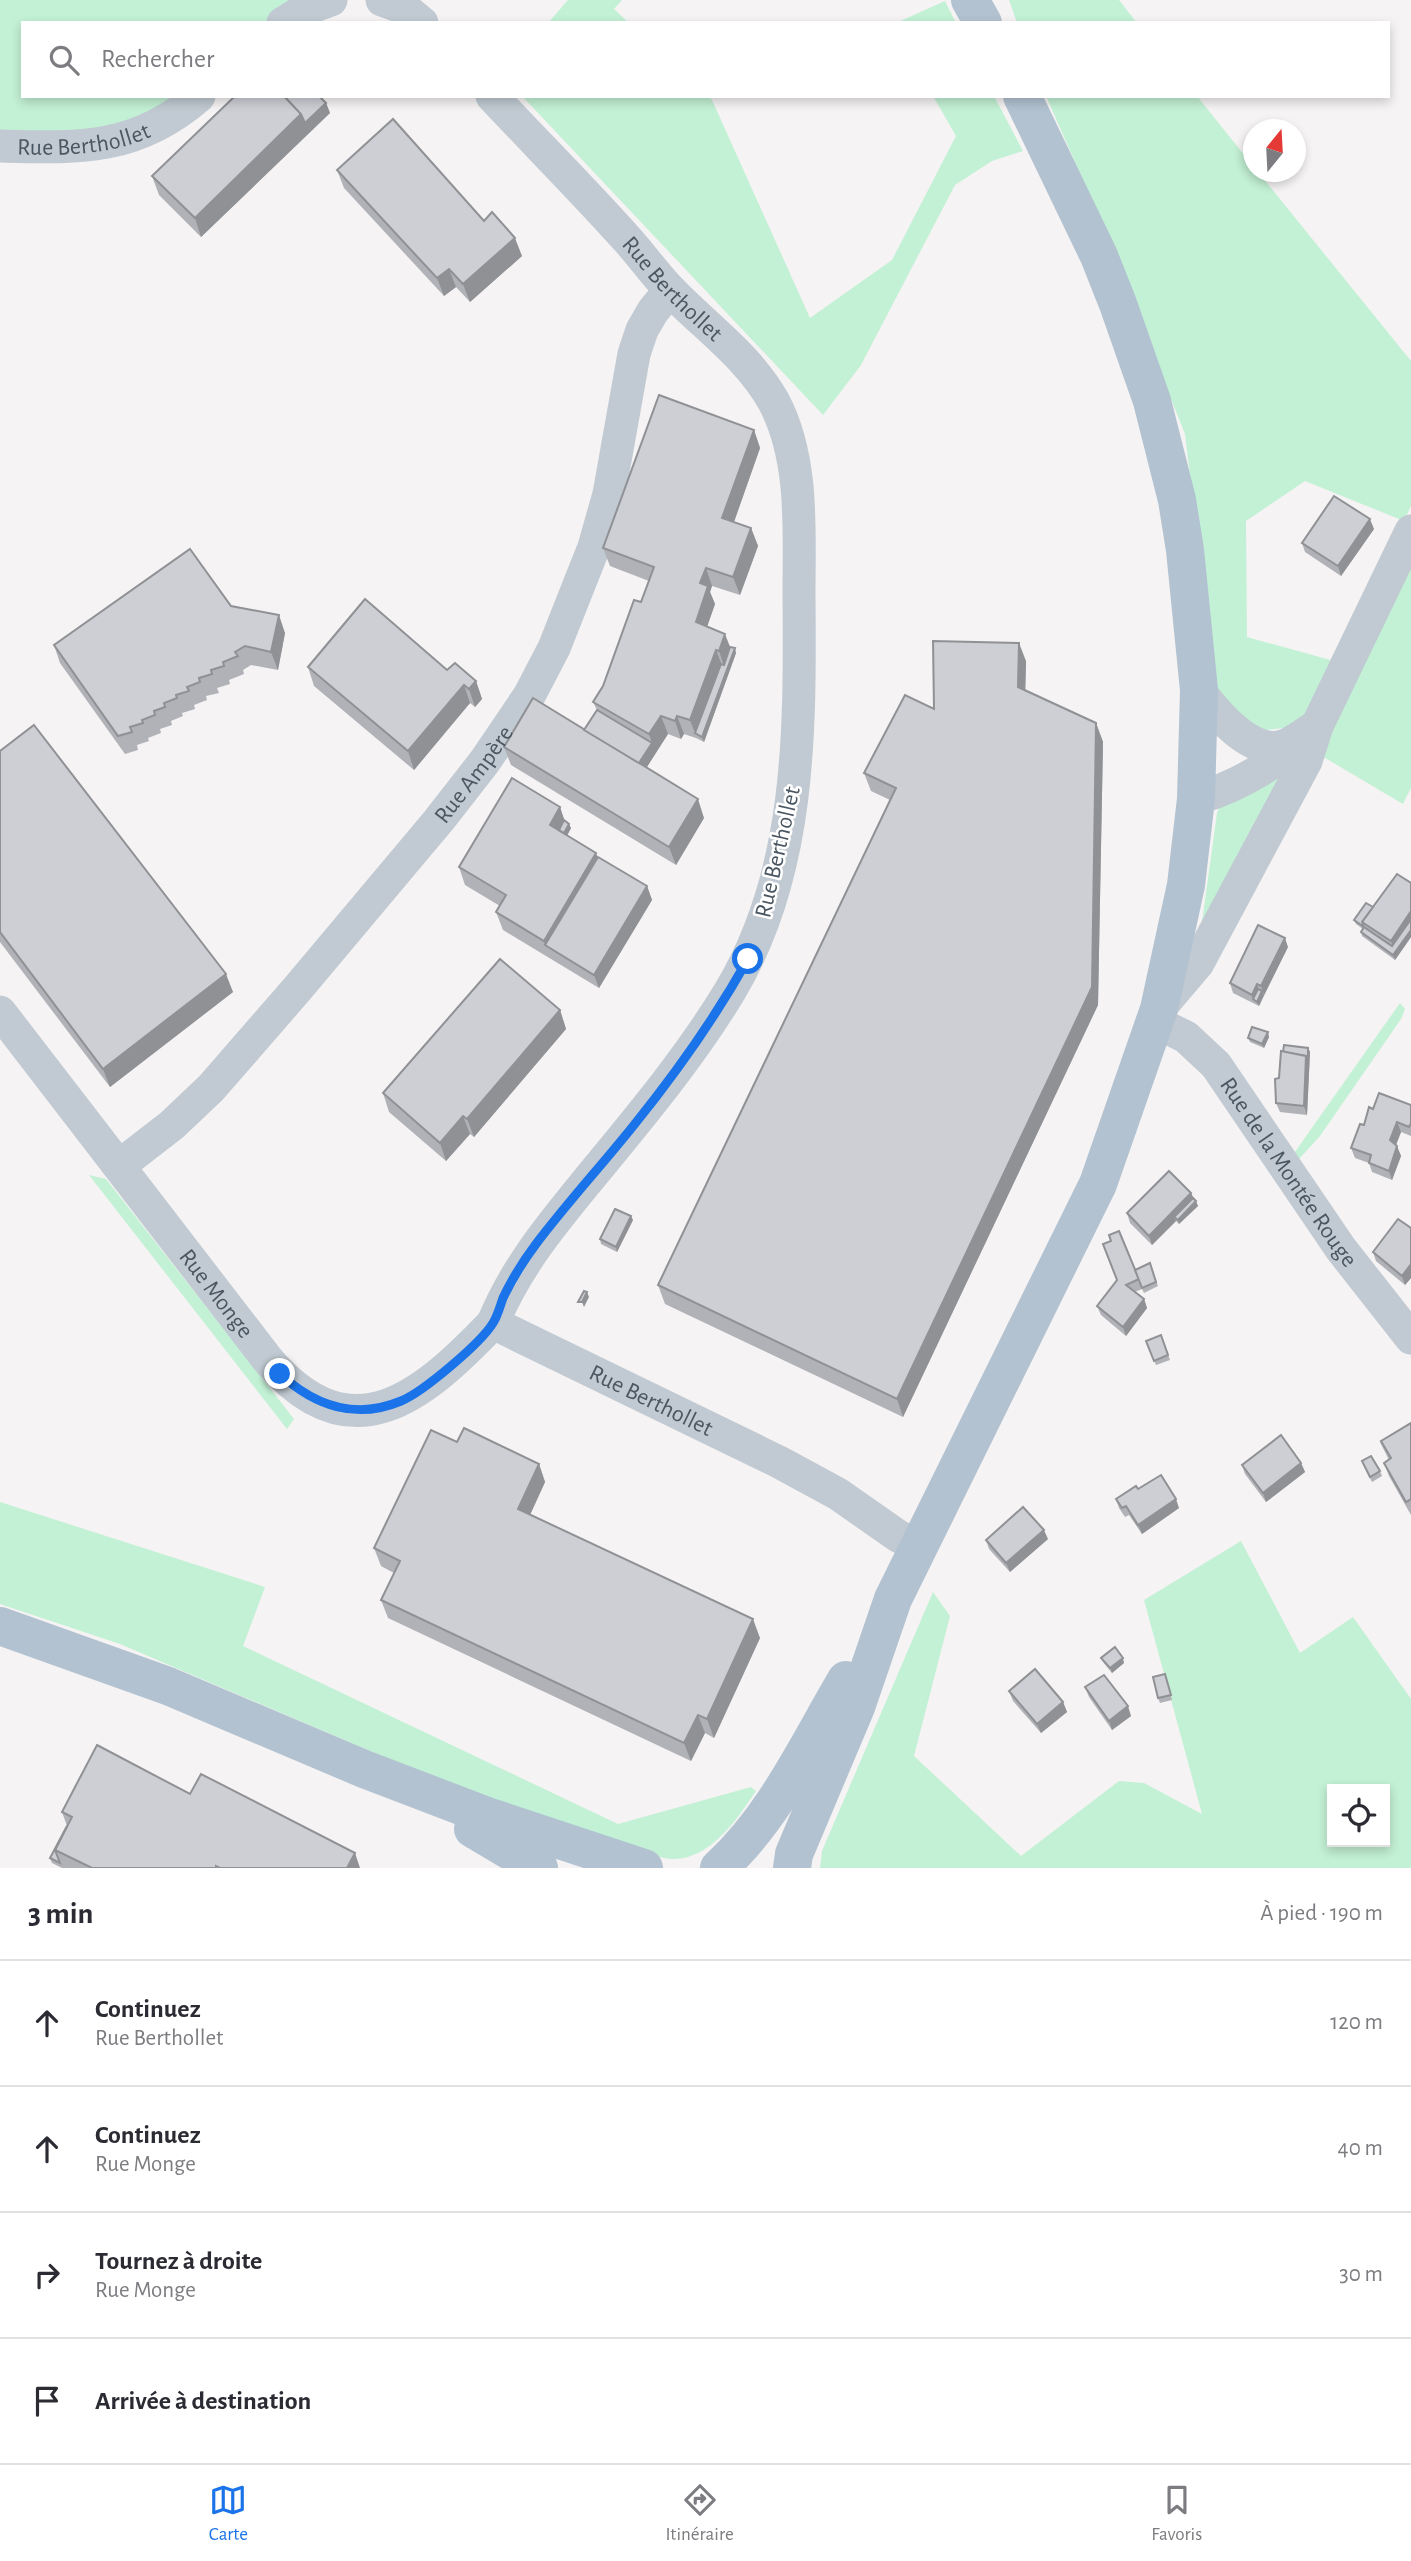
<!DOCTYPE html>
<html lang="fr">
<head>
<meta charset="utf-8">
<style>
	body { margin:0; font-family:"Alegreya Sans",sans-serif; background:#f2f2f3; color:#2b2b33 }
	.controls { position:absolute; right:21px; bottom:21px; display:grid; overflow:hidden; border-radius:0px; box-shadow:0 4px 10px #0003 }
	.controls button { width:63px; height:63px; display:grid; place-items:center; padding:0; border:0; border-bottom:2px solid #e1e1e2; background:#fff; color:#2b2b33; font:35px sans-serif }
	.compass { position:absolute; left:1243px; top:119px; width:63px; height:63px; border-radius:50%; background:#fff; box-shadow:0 4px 10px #0003; rotate:18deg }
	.stop { position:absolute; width:21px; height:21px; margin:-16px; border:5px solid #1a73e8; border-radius:50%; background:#fff }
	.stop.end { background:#1a73e8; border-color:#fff; box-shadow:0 2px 7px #0008 }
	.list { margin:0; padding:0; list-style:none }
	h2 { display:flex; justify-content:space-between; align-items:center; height:91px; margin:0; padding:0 28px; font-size:30px }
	h2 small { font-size:23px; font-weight:400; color:#7c7c81 }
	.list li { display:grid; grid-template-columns:46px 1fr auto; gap:21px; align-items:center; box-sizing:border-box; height:126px; padding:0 28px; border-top:2px solid #e1e1e2 }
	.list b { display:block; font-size:26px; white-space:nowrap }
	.list p { margin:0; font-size:23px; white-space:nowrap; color:#7c7c81 }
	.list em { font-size:23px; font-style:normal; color:#7c7c81 }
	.icon { flex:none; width:38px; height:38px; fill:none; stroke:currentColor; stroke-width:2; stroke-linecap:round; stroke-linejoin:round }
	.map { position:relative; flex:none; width:1411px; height:1868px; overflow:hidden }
	.search { position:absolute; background:#fff; box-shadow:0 4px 10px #0003; left:21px; right:21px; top:21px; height:77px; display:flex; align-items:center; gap:18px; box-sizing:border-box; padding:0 24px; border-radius:0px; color:#7c7c81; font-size:26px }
	.sheet { height:595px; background:#fff }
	nav { display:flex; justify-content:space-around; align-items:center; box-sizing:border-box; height:98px; border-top:2px solid #e1e1e2; background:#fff; font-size:19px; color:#7c7c81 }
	nav a { display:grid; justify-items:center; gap:4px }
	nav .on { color:#1a73e8 }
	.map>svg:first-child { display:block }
</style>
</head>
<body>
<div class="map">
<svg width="1411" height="1868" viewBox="0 0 1411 1868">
	<rect width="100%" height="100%" fill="#f5f3f3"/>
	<g fill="#c3f1d5" fill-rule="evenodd">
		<polygon points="0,0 296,0 268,23 23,23 23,96 176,96 154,114 97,135 0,133"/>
		<polygon points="568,0 622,0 614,9 629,23 548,23"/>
		<polygon points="1009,0 1119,0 1137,23 1017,23"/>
		<polygon points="945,1 956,23 896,23"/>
		<polygon points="522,96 708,96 712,100 810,318 892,260 956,136 933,96 994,96 1023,151 992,161 955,185 861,365 823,415"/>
		<polygon points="1046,96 1197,96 1253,166 1254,172 1258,172 1411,361 1411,506 1404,521 1305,481 1246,521 1247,637 1334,661 1309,711 1292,727 1266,730 1250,726 1217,695 1185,434 1093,203"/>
		<polygon points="1411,559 1411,788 1403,804 1315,752"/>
		<polygon points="1279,777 1202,922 1217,813 1221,803"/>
		<polygon points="1400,1003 1405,1009 1401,1019 1320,1136 1299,1159 1290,1159"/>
		<polygon points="89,1175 106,1179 294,1419 287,1429"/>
		<path d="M0 1502 265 1587 243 1646 618 1824 751 1787 756 1791C736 1821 706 1866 664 1858 652 1855 639 1850 627 1846L625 1851 405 1766 120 1644 0 1604Z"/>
		<path d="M1241 1541 1300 1653 1353 1617 1411 1699V1868H820L822 1851 933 1592 950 1616 914 1756 1021 1856 1119 1781 1144 1783 1202 1814 1144 1600ZM1332 1789H1385V1842H1332Z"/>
	</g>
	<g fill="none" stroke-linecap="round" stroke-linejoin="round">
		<g stroke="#c1cad2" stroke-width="33">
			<polyline points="382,0 404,8 422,23"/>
			<polyline points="283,23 306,9 331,0"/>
			<path id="s1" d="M492 96C536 143 582 189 625 237 641 254 655 275 672 292 707 328 749 357 774 402 804 459 799 530 799 593 800 728 802 871 730 991 692 1054 644 1112 597 1169 557 1218 517 1264 493 1323L779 1462 838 1494 898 1536 920 1547"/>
			<path id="s2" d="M0 146C79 148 136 151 199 96"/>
			<path d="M1199 690C1215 712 1251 756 1283 746 1295 742 1306 732 1317 726"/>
			<path d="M1196 799C1235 787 1269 768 1299 742"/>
			<polyline points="1159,1009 1198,963 1306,761 1317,726 1411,531"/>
			<path id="s3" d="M0 1012 268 1360C352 1458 423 1396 493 1323"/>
			<path id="s4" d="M1155 1022 1186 1037 1216 1065 1341 1249 1411 1338"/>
			<path id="s5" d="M119 1166 172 1125 211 1088 298 988 439 820 485 761 529 696 554 648 594 547 609 494 634 354 642 330 653 311 670 290"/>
		</g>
		<g stroke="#b3c2d1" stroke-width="38">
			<polyline points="970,0 983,23"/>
			<polyline points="0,1626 168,1686 364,1769 487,1816 644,1868"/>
			<polyline points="473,1829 539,1868"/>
			<path d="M719 1868C775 1817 808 1744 846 1680"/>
			<polyline points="792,1868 794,1854 856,1707 893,1599 1098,1184 1159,1009 1186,885 1196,799 1199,690 1185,550 1177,500 1152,401 1118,304 1099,256 1022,96"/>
		</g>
	</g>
	<g fill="#b0b2b7">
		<polygon points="235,96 325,96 322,99 326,103 330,113 201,237 159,195 152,176"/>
		<polygon points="337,170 522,256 470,302 456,287 444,296 344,188"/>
		<polygon points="754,430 760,448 734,522 751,528 758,546 740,595 712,586 710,592 715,604 707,627 736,653 704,742 696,738 684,734 681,739 668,734 646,768 704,818 676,865 511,765 504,747 584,730 597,710 593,702 603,686 641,602 649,581 610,566 603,548"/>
		<polygon points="1374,529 1341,576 1305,552 1302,543"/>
		<polygon points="231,606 285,633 278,670 251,665 243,670 244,674 229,680 230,684 217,688 219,693 206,696 207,700 194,705 195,709 182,713 183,716 171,721 172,725 160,729 161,733 148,738 149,741 137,745 138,750 125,754 60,663 54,645"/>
		<polygon points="1026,661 1025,690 1096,723 1103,742 1098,1005 903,1417 665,1304 658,1285 890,800 871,791 864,773 934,709"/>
		<polygon points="308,667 447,670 476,681 482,699 475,707 470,703 414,770 314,686"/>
		<polygon points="0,751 233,992 110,1087 0,942"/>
		<polygon points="560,807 564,820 571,828 567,835 598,857 647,886 652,900 599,988 503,930 496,912 500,906 465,885 459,867"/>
		<polygon points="1411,883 1411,937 1395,960 1362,936 1361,932 1363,929 1356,924 1354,920"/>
		<polygon points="1288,947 1259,1006 1233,993 1230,983"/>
		<polygon points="560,1010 566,1029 474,1137 470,1134 446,1161 389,1112 383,1093"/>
		<polygon points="1269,1037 1264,1048 1250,1042 1248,1038"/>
		<polygon points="1308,1048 1310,1052 1307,1115 1280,1112 1276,1103 1283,1052"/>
		<polygon points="1411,1105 1411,1136 1401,1132 1396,1145 1401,1156 1392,1180 1372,1172 1369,1163 1355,1158 1351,1148 1364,1125 1373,1109"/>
		<polygon points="1191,1193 1198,1206 1179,1224 1176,1221 1152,1245 1130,1223 1127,1213"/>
		<polygon points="633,1220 617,1252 601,1244 600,1239"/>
		<polygon points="1411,1228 1411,1278 1405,1285 1376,1261 1373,1252"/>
		<polygon points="1150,1263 1158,1286 1144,1293 1142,1289 1135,1292 1144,1299 1147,1308 1126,1336 1101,1315 1097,1306 1135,1270"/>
		<polygon points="1161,1335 1170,1360 1156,1365 1146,1341"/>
		<polygon points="1411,1423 1411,1515 1389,1476 1384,1463 1389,1460 1380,1442"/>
		<polygon points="457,1442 539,1464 545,1482 530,1515 760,1638 714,1738 705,1733 691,1761 388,1618 381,1600 394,1573 381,1566 374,1548"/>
		<polygon points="1362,1461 1380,1471 1382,1476 1372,1482"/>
		<polygon points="1301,1463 1305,1472 1266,1502 1245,1474 1242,1465"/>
		<polygon points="1138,1489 1179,1508 1142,1534 1129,1515 1125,1517 1119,1508 1116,1499"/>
		<polygon points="1048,1539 1010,1572 989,1549 986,1540"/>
		<polygon points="1101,1658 1124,1663 1112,1673 1103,1662"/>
		<polygon points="1165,1674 1172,1700 1160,1703 1158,1698"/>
		<polygon points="1085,1687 1131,1716 1112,1730 1089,1697"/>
		<polygon points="1009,1691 1063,1702 1067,1712 1041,1733 1013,1701"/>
		<polygon points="190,1794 360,1868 62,1868 52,1863 50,1858 67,1826 62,1812"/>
	</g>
	<g fill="#909195">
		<polygon points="326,103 330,113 201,237 195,218 301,114"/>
		<polygon points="515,238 522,256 470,302 463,284"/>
		<polygon points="449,269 456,287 444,296 437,278"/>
		<polygon points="754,430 760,448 729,536 722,518"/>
		<polygon points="1370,519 1374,529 1341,576 1338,566"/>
		<polygon points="751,528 758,546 740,595 733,577"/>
		<polygon points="706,568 712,586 710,592 715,604 702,641 696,622 700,583"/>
		<polygon points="279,615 285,633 278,670 271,652"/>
		<polygon points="725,634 732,652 725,669 719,651"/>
		<polygon points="1019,643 1026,661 1025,705 1018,687"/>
		<polygon points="735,648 736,653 704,742 702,737"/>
		<polygon points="716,650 723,668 695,733 690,720"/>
		<polygon points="476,681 482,699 475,707 469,689"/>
		<polygon points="464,685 470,703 414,770 408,751"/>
		<polygon points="661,716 668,734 640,778 636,768 652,743 649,734"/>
		<polygon points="677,716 684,734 681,739 675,721"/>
		<polygon points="1096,723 1103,742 1098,1005 903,1417 897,1399"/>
		<polygon points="698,799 704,818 676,865 669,847"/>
		<polygon points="560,807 566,825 558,840 550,825"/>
		<polygon points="569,824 571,828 562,846 560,841"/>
		<polygon points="596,853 603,871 545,945 544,941"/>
		<polygon points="647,886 652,900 599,988 594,975"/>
		<polygon points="1411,911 1411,926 1394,950 1391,941"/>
		<polygon points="1411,930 1411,937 1395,960 1393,955"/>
		<polygon points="1285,938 1288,947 1264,995 1261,986"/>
		<polygon points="226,974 233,992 110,1087 103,1069"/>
		<polygon points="1257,984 1260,994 1253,999 1252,995"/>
		<polygon points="1262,991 1264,995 1259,1006 1257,1002"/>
		<polygon points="560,1010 566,1029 474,1137 467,1119"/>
		<polygon points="1268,1032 1269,1037 1264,1048 1262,1044"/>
		<polygon points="1308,1048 1310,1052 1307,1115 1304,1106 1306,1056"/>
		<polygon points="463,1116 470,1134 446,1161 440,1143"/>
		<polygon points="1397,1122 1401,1132 1394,1150 1390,1140"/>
		<polygon points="1397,1146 1401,1156 1392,1180 1389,1171"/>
		<polygon points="1191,1193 1195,1202 1174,1217 1176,1221 1152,1245 1149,1236"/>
		<polygon points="1196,1201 1198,1206 1179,1224 1178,1220"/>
		<polygon points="631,1216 633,1220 617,1252 616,1247"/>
		<polygon points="1411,1264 1411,1278 1405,1285 1402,1276"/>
		<polygon points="587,1292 589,1297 584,1307 582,1302"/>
		<polygon points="1144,1299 1147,1308 1126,1336 1123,1327"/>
		<polygon points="1301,1463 1305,1472 1266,1502 1263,1493"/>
		<polygon points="539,1464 545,1482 524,1528 518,1509"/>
		<polygon points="1176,1499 1179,1508 1142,1534 1138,1525"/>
		<polygon points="1044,1530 1048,1539 1010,1572 1006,1563"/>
		<polygon points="753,1619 760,1638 714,1738 707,1719"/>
		<polygon points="1123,1658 1124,1663 1112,1673 1110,1668"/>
		<polygon points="1063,1702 1067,1712 1041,1733 1037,1724"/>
		<polygon points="1128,1706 1131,1716 1112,1730 1109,1721"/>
		<polygon points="698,1715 705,1733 691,1761 684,1743"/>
		<polygon points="355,1853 360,1868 347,1868"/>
	</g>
	<g fill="#cdcfd5" stroke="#909195" stroke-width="2">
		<polygon points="235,96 284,96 301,114 195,218 152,176"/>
		<polygon points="284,96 319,96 326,103 305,123 301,114"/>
		<polygon points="393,119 484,221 492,212 515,238 463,284 449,269 437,278 337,170"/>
		<polygon points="659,395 754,430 722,518 751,528 733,577 706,568 700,583 708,586 696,622 725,634 719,651 716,650 690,720 677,716 675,721 661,716 649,734 593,702 603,686 634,600 641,602 654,567 603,548"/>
		<polygon points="1334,496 1370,519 1338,566 1302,543"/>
		<polygon points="190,549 231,606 279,615 271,652 245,646 235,652 238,656 223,662 224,666 211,670 212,674 199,678 200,682 187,687 189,691 176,695 177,698 164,703 165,707 154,711 155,715 142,720 143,723 130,727 132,732 118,736 54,645"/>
		<polygon points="365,599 447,670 455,663 476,681 469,689 464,685 408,751 308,667"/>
		<polygon points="933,641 1019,643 1018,687 1096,723 1092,987 897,1399 658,1285 896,788 864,773 905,695 934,709"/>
		<polygon points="730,647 735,648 702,737 695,733 721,664 724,665"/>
		<polygon points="533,698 698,799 669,847 504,747"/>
		<polygon points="597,710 652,743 639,763 584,730"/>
		<polygon points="34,725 226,974 103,1069 0,932 0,751"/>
		<polygon points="512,778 560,807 550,825 596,853 544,941 496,912 506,895 459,867"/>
		<polygon points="564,820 569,824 564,833 559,830"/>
		<polygon points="598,857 647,886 594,975 545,945"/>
		<polygon points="1397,874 1411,883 1411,911 1391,941 1362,922"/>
		<polygon points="1366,903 1373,907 1362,922 1364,927 1392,946 1411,919 1411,930 1393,955 1361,932 1364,927 1354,920"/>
		<polygon points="1258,925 1285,938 1261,986 1257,984 1252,995 1230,983"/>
		<polygon points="500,959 560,1010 467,1119 463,1116 440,1143 383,1093"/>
		<polygon points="1258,989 1262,991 1257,1002 1253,999"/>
		<polygon points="1252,1027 1268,1032 1262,1044 1248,1038"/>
		<polygon points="1284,1045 1308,1048 1308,1061 1306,1056 1283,1052"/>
		<polygon points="1281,1051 1306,1056 1304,1106 1276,1103 1275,1079 1279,1078"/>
		<polygon points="1379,1093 1411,1105 1411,1123 1409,1127 1397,1122 1390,1140 1397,1146 1389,1171 1369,1163 1371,1155 1351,1148 1360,1124 1364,1125 1369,1107 1373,1109"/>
		<polygon points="1169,1171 1191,1193 1149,1236 1127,1213"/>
		<polygon points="1193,1198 1196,1201 1178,1220 1174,1217"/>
		<polygon points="615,1209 631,1216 616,1247 600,1239"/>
		<polygon points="1398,1219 1411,1228 1411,1264 1402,1276 1373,1252"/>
		<polygon points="1119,1231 1139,1279 1126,1285 1144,1299 1123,1327 1097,1306 1117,1280 1103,1244 1111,1241 1109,1235"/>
		<polygon points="1150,1263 1156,1282 1142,1288 1135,1270"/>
		<polygon points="584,1291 587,1292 582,1302 578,1302"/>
		<polygon points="1161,1335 1168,1355 1154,1361 1146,1341"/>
		<polygon points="1411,1423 1411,1499 1406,1502 1384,1463 1391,1458 1381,1441"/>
		<polygon points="464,1428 539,1464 518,1509 753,1619 707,1719 698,1715 684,1743 381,1600 400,1561 374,1548 431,1430 457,1442"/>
		<polygon points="1281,1435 1301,1463 1263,1493 1242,1465"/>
		<polygon points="1371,1456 1380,1471 1370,1477 1362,1461"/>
		<polygon points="1161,1475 1176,1499 1138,1525 1126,1506 1122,1508 1116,1499 1136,1486 1138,1489"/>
		<polygon points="1023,1507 1044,1530 1006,1563 986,1540"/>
		<polygon points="1115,1647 1123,1658 1110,1668 1101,1658"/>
		<polygon points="1035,1669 1063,1702 1037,1724 1009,1691"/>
		<polygon points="1165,1674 1171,1695 1158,1698 1153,1677"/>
		<polygon points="1104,1675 1128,1706 1109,1721 1085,1687"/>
		<polygon points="97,1745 190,1794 201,1774 355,1853 347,1868 220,1868 216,1866 216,1868 92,1868 55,1850 72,1817 62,1812"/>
		<polygon points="67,1826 55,1850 60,1863 50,1858"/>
	</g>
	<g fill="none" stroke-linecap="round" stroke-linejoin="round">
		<path stroke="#1a73e8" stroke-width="9" d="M280 1374C315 1406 356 1420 401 1401 423 1392 481 1343 493 1323 498 1315 500 1306 503 1298 512 1279 524 1260 536 1244 567 1203 602 1165 634 1125 676 1073 715 1018 748 959"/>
	</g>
	<g text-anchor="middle" stroke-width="5" stroke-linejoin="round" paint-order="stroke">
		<g font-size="24" fill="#4a5661" stroke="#fff">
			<text dy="8" stroke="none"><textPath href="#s2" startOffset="84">Rue Berthollet</textPath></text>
			<text dy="8" stroke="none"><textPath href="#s1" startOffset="264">Rue Berthollet</textPath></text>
			<text dy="8" stroke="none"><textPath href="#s5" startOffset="530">Rue Ampère</textPath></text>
			<text transform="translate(777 852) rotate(-77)" y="8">Rue Berthollet</text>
			<text dy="8" stroke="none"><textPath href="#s4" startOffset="205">Rue de la Montée Rouge</textPath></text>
			<text dy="8" stroke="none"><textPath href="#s3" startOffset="355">Rue Monge</textPath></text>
			<text dy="8" stroke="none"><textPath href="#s1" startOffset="1606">Rue Berthollet</textPath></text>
		</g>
	</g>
</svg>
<div class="controls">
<button><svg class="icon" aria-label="locate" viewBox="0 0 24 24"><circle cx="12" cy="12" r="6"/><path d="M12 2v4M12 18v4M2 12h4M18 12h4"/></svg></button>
</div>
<svg class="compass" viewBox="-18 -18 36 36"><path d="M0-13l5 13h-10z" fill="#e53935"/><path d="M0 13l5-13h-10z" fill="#7c7c81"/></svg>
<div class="stop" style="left:748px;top:959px"></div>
<div class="stop end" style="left:280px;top:1374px"></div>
<div class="search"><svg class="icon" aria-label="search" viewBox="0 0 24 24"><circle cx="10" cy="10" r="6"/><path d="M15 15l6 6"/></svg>Rechercher</div>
</div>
<section class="sheet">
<h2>3 min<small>À pied · 190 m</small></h2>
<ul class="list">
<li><svg class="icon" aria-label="ahead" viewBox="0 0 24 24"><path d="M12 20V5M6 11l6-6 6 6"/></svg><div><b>Continuez</b><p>Rue Berthollet</p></div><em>120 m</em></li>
<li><svg class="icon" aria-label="ahead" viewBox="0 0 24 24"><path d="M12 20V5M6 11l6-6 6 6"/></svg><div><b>Continuez</b><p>Rue Monge</p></div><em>40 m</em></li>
<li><svg class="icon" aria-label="right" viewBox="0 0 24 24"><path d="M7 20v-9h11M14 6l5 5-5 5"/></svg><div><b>Tournez à droite</b><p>Rue Monge</p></div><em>30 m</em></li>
<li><svg class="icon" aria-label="arrive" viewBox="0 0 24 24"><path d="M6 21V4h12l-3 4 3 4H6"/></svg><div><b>Arrivée à destination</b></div></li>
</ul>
</section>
<nav>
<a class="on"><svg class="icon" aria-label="map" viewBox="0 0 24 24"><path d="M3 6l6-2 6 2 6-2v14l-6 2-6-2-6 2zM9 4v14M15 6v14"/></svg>Carte</a>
<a><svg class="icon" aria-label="directions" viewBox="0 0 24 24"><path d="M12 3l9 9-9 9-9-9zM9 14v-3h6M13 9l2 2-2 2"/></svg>Itinéraire</a>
<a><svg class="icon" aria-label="saved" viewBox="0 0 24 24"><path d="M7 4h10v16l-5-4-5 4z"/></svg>Favoris</a>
</nav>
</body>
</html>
